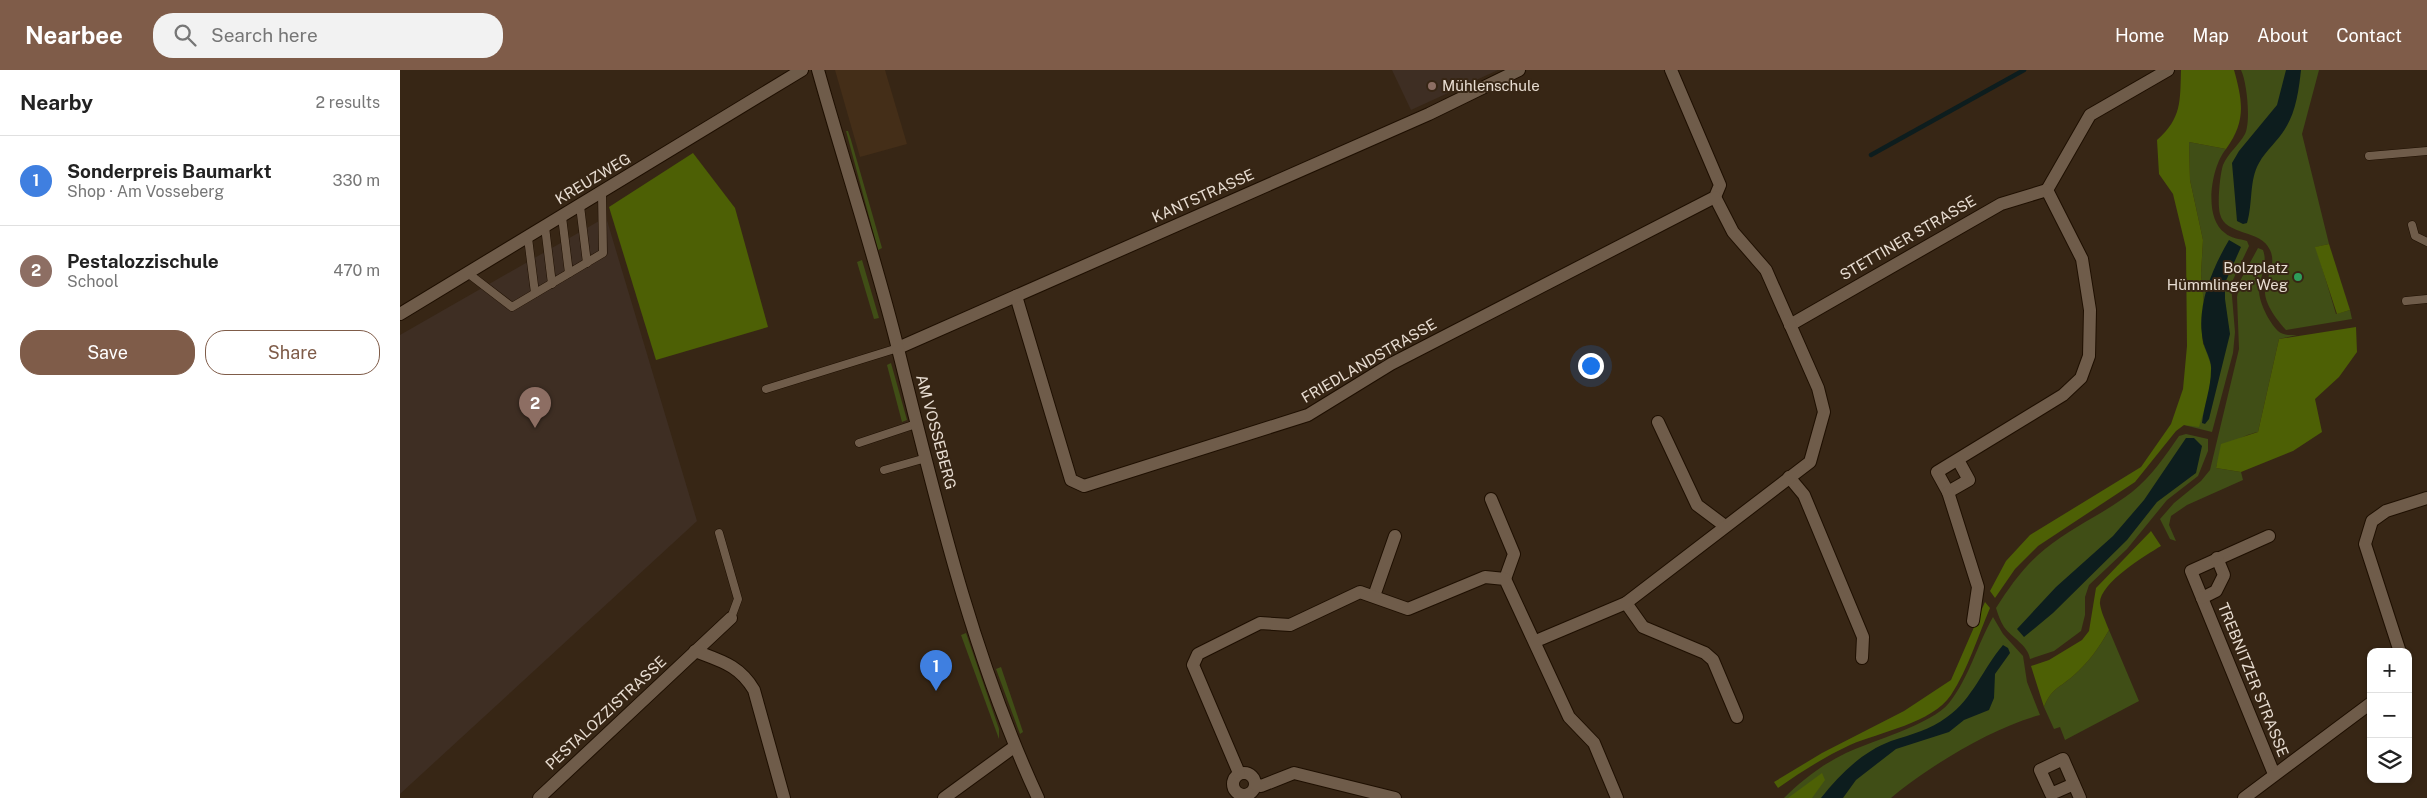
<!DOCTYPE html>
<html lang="en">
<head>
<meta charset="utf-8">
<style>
	body { margin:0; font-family:"Public Sans",sans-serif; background:#f2f2f2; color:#222 }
	.controls { position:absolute; right:15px; bottom:15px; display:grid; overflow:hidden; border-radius:10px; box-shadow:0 1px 4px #0004 }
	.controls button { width:45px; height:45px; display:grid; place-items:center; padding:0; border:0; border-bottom:1px solid #e0e0e0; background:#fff; color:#222; font:25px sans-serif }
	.you { position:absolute; left:1190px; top:295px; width:18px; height:18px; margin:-12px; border:4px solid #fff; border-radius:50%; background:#1a73e8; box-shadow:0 0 0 8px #1a73e833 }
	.badge { display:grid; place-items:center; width:32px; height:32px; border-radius:50%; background:#7f5c49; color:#fff; font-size:16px; font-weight:700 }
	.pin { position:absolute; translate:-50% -41px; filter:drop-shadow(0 1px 2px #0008) }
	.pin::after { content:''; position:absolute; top:26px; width:18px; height:15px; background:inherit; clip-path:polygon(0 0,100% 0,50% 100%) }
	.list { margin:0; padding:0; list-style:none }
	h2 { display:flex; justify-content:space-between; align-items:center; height:65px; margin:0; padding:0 20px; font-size:21px }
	h2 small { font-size:16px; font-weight:400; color:#767676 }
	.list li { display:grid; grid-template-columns:32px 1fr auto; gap:15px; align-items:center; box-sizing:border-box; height:90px; padding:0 20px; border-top:1px solid #e0e0e0 }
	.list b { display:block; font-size:19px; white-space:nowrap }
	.list p { margin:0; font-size:16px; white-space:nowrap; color:#767676 }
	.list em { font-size:16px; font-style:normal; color:#767676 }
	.actions { display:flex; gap:10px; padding:15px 20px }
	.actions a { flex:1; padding:11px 0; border:1px solid #7f5c49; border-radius:20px; text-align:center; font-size:18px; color:#7f5c49 }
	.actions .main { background:#7f5c49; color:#fff }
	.icon { flex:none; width:28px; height:28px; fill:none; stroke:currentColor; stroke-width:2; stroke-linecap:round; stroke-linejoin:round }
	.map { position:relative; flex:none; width:2027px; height:728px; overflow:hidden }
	header { display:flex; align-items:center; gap:30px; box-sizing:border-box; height:70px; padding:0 25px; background:#7f5c49; color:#fff }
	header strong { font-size:24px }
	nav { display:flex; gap:28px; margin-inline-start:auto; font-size:18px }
	.search { width:350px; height:45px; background:#f2f2f2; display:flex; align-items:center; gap:12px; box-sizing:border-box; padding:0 18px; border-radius:20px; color:#767676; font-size:19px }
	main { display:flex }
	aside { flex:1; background:#fff }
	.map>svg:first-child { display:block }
</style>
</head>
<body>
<header>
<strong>Nearbee</strong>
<div class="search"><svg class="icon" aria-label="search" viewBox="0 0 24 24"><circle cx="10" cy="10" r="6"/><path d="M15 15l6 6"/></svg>Search here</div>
<nav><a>Home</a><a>Map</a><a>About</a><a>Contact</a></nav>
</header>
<main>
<aside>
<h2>Nearby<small>2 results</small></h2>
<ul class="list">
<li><span class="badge" style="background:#3f7fe0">1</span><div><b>Sonderpreis Baumarkt</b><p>Shop · Am Vosseberg</p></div><em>330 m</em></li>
<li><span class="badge" style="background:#8d6e63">2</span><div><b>Pestalozzischule</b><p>School</p></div><em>470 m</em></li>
</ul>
<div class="actions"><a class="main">Save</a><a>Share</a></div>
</aside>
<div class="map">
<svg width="2027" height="728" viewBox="0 0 2027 728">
	<rect width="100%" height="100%" fill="#372615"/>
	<polygon fill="#442e18" points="435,0 485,0 507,74 460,87"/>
	<g fill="#3e2e23">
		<polygon points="992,0 1098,0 1011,40"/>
		<polygon points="206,147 297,451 0,724 0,265"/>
	</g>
	<g fill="#404e16">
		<path d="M1841 0H1886V4L1891 0H1919L1902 64 1929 174 1916 177 1936 244 1950 240 1952 249 1886 260C1878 251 1864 234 1865 220 1866 207 1877 195 1870 180 1861 159 1825 166 1820 144 1817 134 1820 104 1823 95 1828 83 1839 75 1845 64 1851 52 1847 12 1841 0Z"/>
		<polygon points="446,61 448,61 451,70 482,178 478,180"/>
		<path d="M1789 72 1826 79C1811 97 1803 148 1825 163 1830 168 1840 169 1847 171L1849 176 1831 214 1835 262 1833 283 1812 362 1784 355 1810 321 1801 251 1804 235 1801 204 1803 170 1790 110Z"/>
		<path d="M1858 178 1863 180C1868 194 1861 205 1859 218 1858 231 1869 252 1878 261 1884 266 1891 265 1897 265L1879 269 1858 362C1839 366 1821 378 1816 398L1841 402 1843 410 1787 435 1771 446 1769 455 1776 471 1770 469 1760 449 1774 433 1801 411 1810 400 1839 279 1837 227 1840 211Z"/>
		<polygon points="462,190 479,248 474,249 457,192"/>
		<polygon points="491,293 507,350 502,352 487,295"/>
		<path d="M1786 364 1808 369V381L1798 406 1767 430 1727 479 1689 515 1685 527V545L1681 561 1654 581 1630 589C1628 575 1612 568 1604 557 1600 551 1598 544 1596 538 1610 516 1625 495 1645 479 1672 457 1705 443 1732 422 1752 406 1765 386 1779 366Z"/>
		<path d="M1593 547 1603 564 1623 586 1627 612 1640 645C1592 658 1529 696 1491 728H1384C1402 710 1423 694 1446 683 1472 671 1532 654 1549 633 1569 608 1577 575 1593 547Z"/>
		<path d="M1709 560 1739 631 1665 670 1660 657 1654 659 1644 637C1651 619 1659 618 1673 606 1688 593 1699 578 1709 560Z"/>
		<polygon points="566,563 599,659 599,669 561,565"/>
		<polygon points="601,597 623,662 620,664 596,599"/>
	</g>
	<g fill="#4d6005">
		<path d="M1781 0H1834C1843 32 1846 52 1826 79L1789 72 1790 110 1803 170 1801 204 1804 235 1801 251 1803 273 1812 298 1810 321 1799 357 1784 355 1776 361 1735 412 1638 476 1615 499 1595 528 1590 521 1606 491 1630 465 1741 397 1771 354 1783 319 1787 276 1786 178 1773 124 1759 104 1757 70C1782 48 1780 31 1781 0Z"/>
		<polygon points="293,83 335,138 368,257 256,290 209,137"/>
		<polygon points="1929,174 1950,240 1937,244 1915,177"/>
		<polygon points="1956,257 1957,282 1939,307 1915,329 1922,362 1893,381 1841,402 1816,398 1821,374 1858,362 1879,269"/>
		<path d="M1751 461 1761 476C1746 485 1698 514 1700 534 1701 542 1706 552 1709 560 1699 578 1688 593 1673 606 1659 618 1651 619 1644 637L1631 596 1649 590 1682 570 1689 561 1696 518Z"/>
		<path d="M1585 532 1590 538C1578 566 1568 599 1551 625 1532 653 1480 662 1450 675 1424 687 1401 702 1378 718L1374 712 1422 683 1504 641 1551 610Z"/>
		<polygon points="1422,703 1425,710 1412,728 1388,728"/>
	</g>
	<g fill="#0d1d1e">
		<path d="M1886 0H1901C1899 19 1896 42 1885 59 1878 71 1866 80 1859 93 1849 110 1853 134 1847 153L1843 154 1837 151 1832 93 1839 81 1877 35Z"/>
		<path d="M1829 170 1841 177 1825 213V229L1830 264 1809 349 1805 354 1802 353C1804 335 1811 318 1811 300 1812 290 1805 281 1803 271 1796 236 1812 199 1829 170Z"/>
		<polygon points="1786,368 1794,368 1802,376 1796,403 1757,432 1727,470 1653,543 1624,567 1617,559 1656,517 1713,466 1744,430"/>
		<path d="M1603 575 1608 578 1610 583 1595 604 1594 628 1589 640 1564 650 1549 662 1496 679 1456 710 1443 728H1421C1440 704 1462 682 1491 671 1512 664 1530 660 1547 647 1573 629 1583 598 1603 575Z"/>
	</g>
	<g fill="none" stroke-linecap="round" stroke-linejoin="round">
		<polyline stroke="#0d1d1e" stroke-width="4.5" points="1471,85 1624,0"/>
		<defs>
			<g id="service">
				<polyline points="1969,86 2027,81"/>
				<polyline points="180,136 187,193"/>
				<polyline points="162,147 169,203"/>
				<polyline points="2012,155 2015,166 2027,172"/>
				<polyline points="145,157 152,214"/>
				<polyline points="128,168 135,223"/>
				<polyline points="69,204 112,237 203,183 202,123"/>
				<polyline points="2006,231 2027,229"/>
				<polyline points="366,319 498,278"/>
				<polyline points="459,373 516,354"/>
				<polyline points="484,400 526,388"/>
				<polyline points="319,463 338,529 331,548"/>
			</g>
			<g id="minor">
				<polyline points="1647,120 1690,45 1768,0"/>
				<polyline points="616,226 671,410 684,416 908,345 991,294 1315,127 1320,115 1271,0"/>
				<polyline points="0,244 402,0"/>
				<polyline points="1390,255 1601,134 1647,120 1682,189 1690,240 1689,286 1681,308 1663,325 1537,402 1548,422 1569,410 1558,390"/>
				<polyline points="498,278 1029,44 1119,0"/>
				<polyline points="1258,352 1297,435 1325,456"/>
				<polyline points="1389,407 1404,425 1463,567 1462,588"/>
				<polyline points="1548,422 1578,517 1573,551"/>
				<polyline points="1091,429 1114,484 1105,509"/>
				<polyline points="1869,466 1791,501 1874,704"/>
				<polyline points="974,526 995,466"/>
				<polyline points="1802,528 1816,521 1824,505 1817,488"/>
				<polyline points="1226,533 1243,557 1305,583 1313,590 1337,647"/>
				<polyline points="1136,571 1226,533 1410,392 1424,342 1418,318 1366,200 1333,162 1315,127"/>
				<path d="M295 581C321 591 339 595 354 620L384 728"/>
				<polyline points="2000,582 1965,474 1972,451 1986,441 2027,428"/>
				<circle cx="844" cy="714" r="11"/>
				<polyline points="839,703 793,595 798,584 860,553 890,555 960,522 1008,539 1085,507 1105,509 1169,647 1194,673 1217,728"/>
				<polyline points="855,714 861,716 894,703 995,728"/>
				<polyline points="1674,714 1651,724 1640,700 1663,689 1680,728"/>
				<polyline points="139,728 331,548"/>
				<polyline points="544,728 614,677"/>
				<polyline points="1844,728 1971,633"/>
			</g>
			<path id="tertiary" d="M418 0C444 93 475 186 498 279 536 431 572 586 638 728"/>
		</defs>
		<use href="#service" stroke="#1e0f01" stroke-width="9"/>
		<use href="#minor" stroke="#1e0f01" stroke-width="14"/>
		<use href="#tertiary" stroke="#1e0f01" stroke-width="14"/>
		<use href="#service" stroke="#6f5c4a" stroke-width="8"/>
		<use href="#minor" stroke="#6f5c4a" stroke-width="12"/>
		<use href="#tertiary" stroke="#6f5c4a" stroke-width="12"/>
	</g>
	<circle fill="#8d6e63" stroke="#372615" stroke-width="2" cx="1032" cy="16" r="5"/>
	<circle fill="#2e9e5b" stroke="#372615" stroke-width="2" cx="1898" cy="207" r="5"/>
	<g text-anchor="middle" stroke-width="4" stroke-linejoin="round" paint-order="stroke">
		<g font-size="15" fill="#e8ddd2" stroke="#372615" text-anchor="start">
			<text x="1042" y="21">Mühlenschule</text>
			<text x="1888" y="203" text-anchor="end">Bolzplatz<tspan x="1888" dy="17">Hümmlinger Weg</tspan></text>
		</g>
		<g font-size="15" fill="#e8ddd2" stroke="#372615">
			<text transform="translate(193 109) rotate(-31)" y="5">KREUZWEG</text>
			<text transform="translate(803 126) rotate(-24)" y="5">KANTSTRASSE</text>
			<text transform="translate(1508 168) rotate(-30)" y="5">STETTINER STRASSE</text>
			<text transform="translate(969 291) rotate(-30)" y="5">FRIEDLANDSTRASSE</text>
			<text transform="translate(536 362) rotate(75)" y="5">AM VOSSEBERG</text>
			<text transform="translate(1853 610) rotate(68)" y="5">TREBNITZER STRASSE</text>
			<text transform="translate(206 643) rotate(-43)" y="5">PESTALOZZISTRASSE</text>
		</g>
	</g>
</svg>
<div class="controls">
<button>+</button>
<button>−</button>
<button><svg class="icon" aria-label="layers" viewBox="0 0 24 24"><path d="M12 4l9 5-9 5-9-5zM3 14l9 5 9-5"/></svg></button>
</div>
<div class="you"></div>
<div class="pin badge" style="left:536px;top:621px;background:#3f7fe0">1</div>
<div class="pin badge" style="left:135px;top:358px;background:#8d6e63">2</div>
</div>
</main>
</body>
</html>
